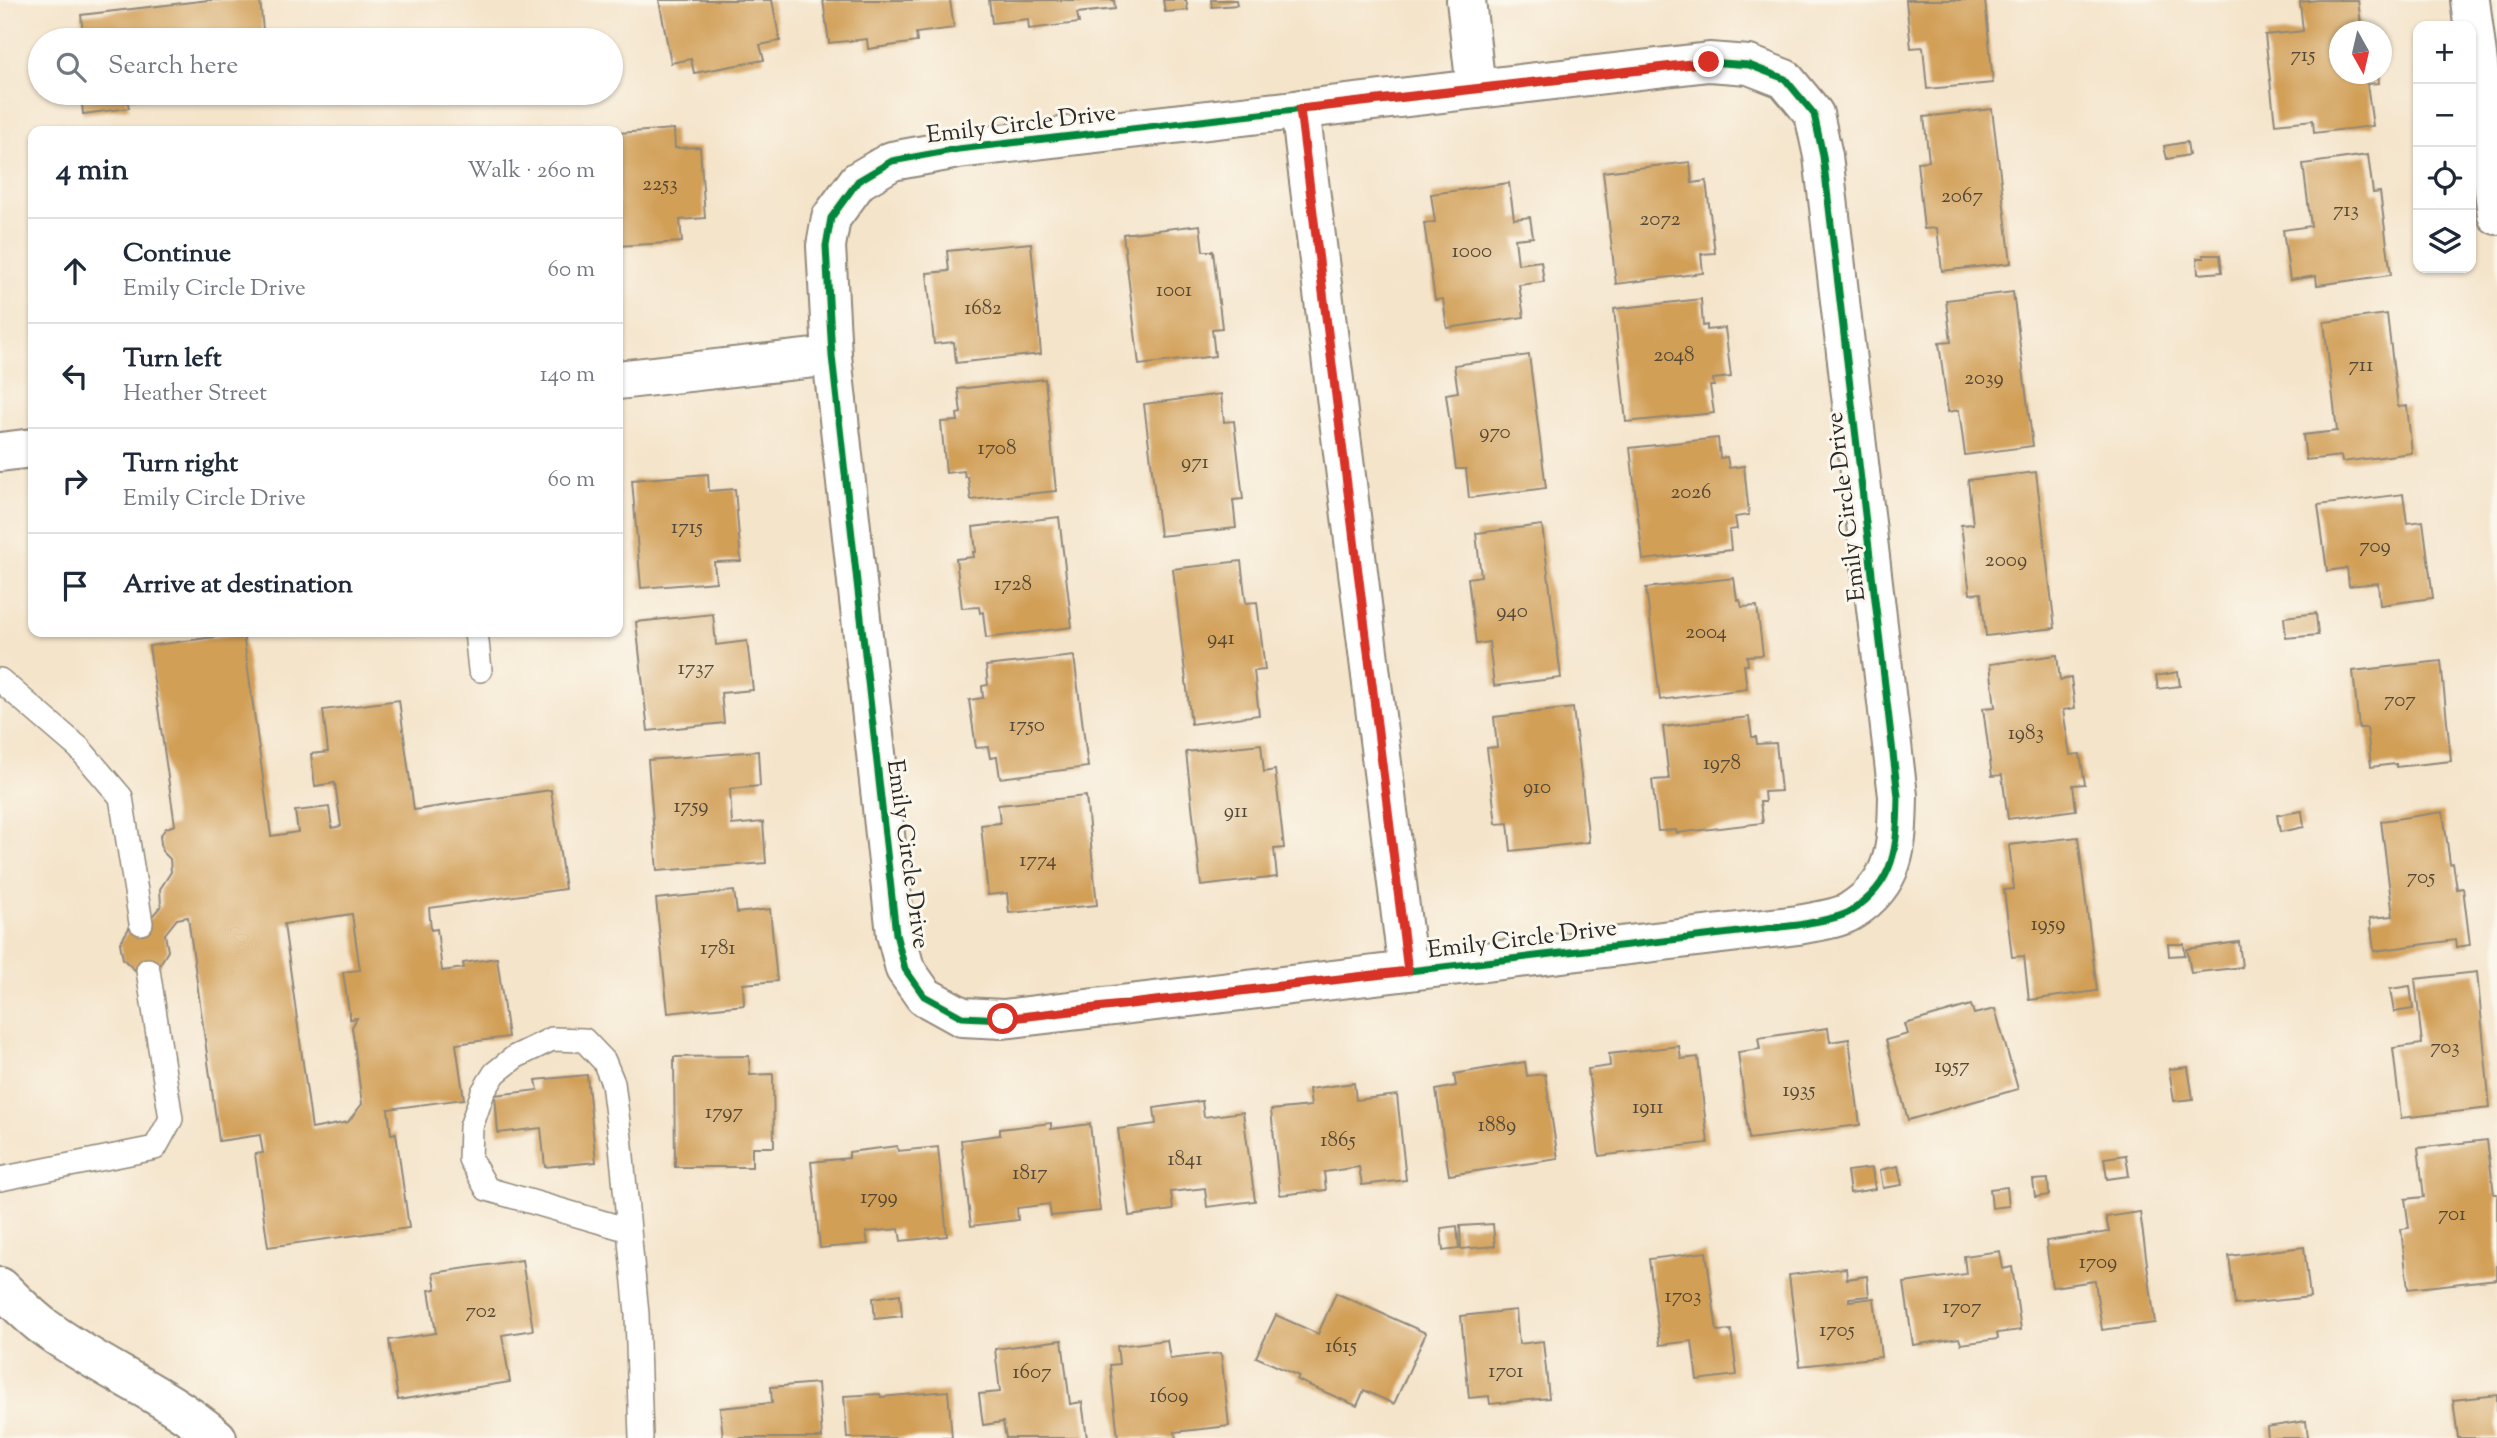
<!DOCTYPE html>
<html lang="en">
<head>
<meta charset="utf-8">
<style>
	body { margin:0; font-family:"Sorts Mill Goudy",serif; background:#f2f2f3; color:#1f2937 }
	.controls { position:absolute; right:21px; top:21px; display:grid; overflow:hidden; border-radius:14px; box-shadow:0 2px 5px #0004 }
	.controls button { width:63px; height:63px; display:grid; place-items:center; padding:0; border:0; border-bottom:2px solid #e0e1e3; background:#fff; color:#1f2937; font:35px sans-serif }
	.compass { position:absolute; left:2329px; top:21px; width:63px; height:63px; border-radius:50%; background:#fff; box-shadow:0 2px 5px #0004; rotate:172deg }
	.stop { position:absolute; width:21px; height:21px; margin:-16px; border:5px solid #d93025; border-radius:50%; background:#fff }
	.stop.end { background:#d93025; border-color:#fff; box-shadow:0 2px 7px #0008 }
	.list { margin:0; padding:0; list-style:none }
	h2 { display:flex; justify-content:space-between; align-items:center; height:91px; margin:0; padding:0 28px; font-size:30px }
	h2 small { font-size:23px; font-weight:400; color:#747a83 }
	.list li { display:grid; grid-template-columns:46px 1fr auto; gap:21px; align-items:center; box-sizing:border-box; height:105px; padding:0 28px; border-top:2px solid #e0e1e3 }
	.list b { display:block; font-size:26px; white-space:nowrap }
	.list p { margin:0; font-size:23px; white-space:nowrap; color:#747a83 }
	.list em { font-size:23px; font-style:normal; color:#747a83 }
	.icon { flex:none; width:38px; height:38px; fill:none; stroke:currentColor; stroke-width:2; stroke-linecap:round; stroke-linejoin:round }
	.map { position:relative; flex:none; width:2497px; height:1438px; overflow:hidden }
	.search { position:absolute; background:#fff; box-shadow:0 2px 5px #0004; left:28px; top:28px; width:595px; height:77px; display:flex; align-items:center; gap:18px; box-sizing:border-box; padding:0 24px; border-radius:38px; color:#747a83; font-size:26px }
	.panel { position:absolute; background:#fff; box-shadow:0 2px 5px #0004; left:28px; top:126px; width:595px; height:511px; border-radius:14px }
	.map>svg:first-child { display:block }
</style>
</head>
<body>
<div class="map">
<svg width="2497" height="1438" viewBox="0 0 2497 1438">
	<rect width="100%" height="100%" fill="#fbf7ec"/>
	<filter id="ink" filterUnits="userSpaceOnUse"><feTurbulence type="fractalNoise" baseFrequency=".0143" numOctaves="2"/><feDisplacementMap in="SourceGraphic" scale="14" xChannelSelector="R" yChannelSelector="G"/><feConvolveMatrix kernelMatrix="1 2 1 2 8 2 1 2 1" color-interpolation-filters="sRGB"/></filter>
	<filter id="wash" filterUnits="userSpaceOnUse"><feTurbulence type="fractalNoise" baseFrequency=".00686" numOctaves="4" result="noise"/><feDisplacementMap in="SourceGraphic" scale="28" xChannelSelector="R" yChannelSelector="G"/><feGaussianBlur stdDeviation="1.57" result="paint"/><feColorMatrix in="noise" values="0 0 0 0 0 0 0 0 0 0 0 0 0 0 0 0 0 1.4 0 .05"/><feComposite in="paint" operator="in"/></filter>
	<g filter="url(#wash)">
		<rect width="100%" height="100%" fill="#f4e4ca"/>
		<g id="blocks">
			<g fill="#d19f57" fill-rule="evenodd">
				<polygon points="209,0 260,0 264,40 84,40 81,15"/>
				<polygon points="659,0 772,0 780,41 760,45 764,60 694,73 691,59 671,63"/>
				<polygon points="823,0 950,0 954,28 916,33 917,42 868,49 867,39 829,43"/>
				<polygon points="989,0 1114,0 1115,9 1077,13 1079,23 1029,29 1028,19 992,23"/>
				<polygon points="1163,0 1186,0 1188,10 1165,12"/>
				<polygon points="1211,0 1236,0 1237,5 1212,7"/>
				<polygon points="1906,0 1985,0 1993,83 1927,89 1923,47 1911,48"/>
				<polygon points="2318,0 2358,0 2362,32 2340,32 2340,74 2378,74 2379,83 2367,84 2373,126 2314,133 2313,120 2275,124 2265,35 2303,31 2300,2"/>
				<rect x="411" y="32" width="46" height="8"/>
				<polygon points="81,93 170,93 170,95 127,99 129,108 83,114"/>
				<polygon points="1992,109 2011,263 1942,271 1937,228 1924,229 1917,162 1929,161 1924,117"/>
				<polygon points="674,129 675,148 700,147 705,218 680,220 682,242 618,246 618,133"/>
				<polygon points="2187,142 2189,155 2167,159 2164,146"/>
				<polygon points="2368,155 2373,193 2380,192 2391,275 2317,285 2316,276 2290,280 2283,230 2311,226 2303,164"/>
				<polygon points="1690,162 1692,183 1706,181 1715,253 1701,254 1703,273 1616,284 1603,172"/>
				<polygon points="1509,183 1514,219 1530,217 1533,237 1515,239 1518,264 1541,261 1544,282 1519,285 1524,317 1447,328 1443,299 1435,300 1424,223 1435,222 1431,194"/>
				<polygon points="1200,225 1203,251 1213,251 1222,328 1212,329 1215,356 1139,365 1123,234"/>
				<polygon points="1031,243 1041,354 956,363 954,342 934,344 927,273 949,271 947,251"/>
				<polygon points="2203,255 2220,255 2222,272 2198,274 2197,258 2204,258"/>
				<polygon points="2013,292 2033,446 1965,455 1959,410 1948,412 1939,343 1951,342 1946,300"/>
				<polygon points="1701,299 1703,326 1707,325 1707,330 1725,328 1731,377 1713,379 1714,386 1710,386 1714,413 1626,422 1614,309"/>
				<polygon points="2387,314 2398,407 2407,406 2412,453 2342,462 2341,456 2306,460 2303,435 2337,431 2324,322"/>
				<polygon points="1529,355 1546,488 1469,498 1466,469 1456,469 1446,394 1458,392 1454,365"/>
				<polygon points="1045,379 1056,491 971,500 968,477 965,477 964,471 946,473 941,422 958,421 957,414 961,413 958,389"/>
				<polygon points="1221,394 1224,422 1234,421 1243,499 1233,500 1236,528 1160,536 1144,404"/>
				<polygon points="1718,438 1720,458 1727,457 1729,468 1744,466 1749,515 1735,517 1737,529 1729,530 1731,550 1643,560 1630,448"/>
				<polygon points="2036,472 2055,628 1986,636 1981,593 1970,594 1961,525 1973,524 1968,480"/>
				<polygon points="708,474 709,491 735,489 741,561 714,562 716,582 641,588 632,480"/>
				<polygon points="2403,494 2407,523 2423,521 2433,598 2380,605 2378,583 2349,586 2347,568 2327,571 2318,505"/>
				<polygon points="1059,517 1072,627 986,638 983,612 980,613 979,607 962,608 956,559 974,557 973,552 976,552 973,527"/>
				<polygon points="1542,525 1561,678 1494,686 1489,642 1476,644 1468,578 1481,576 1476,533"/>
				<polygon points="1241,561 1246,603 1257,602 1265,670 1254,671 1259,715 1191,724 1173,569"/>
				<polygon points="1734,578 1737,600 1740,600 1742,607 1757,606 1763,655 1747,656 1748,665 1744,665 1747,689 1660,700 1646,588"/>
				<polygon points="2316,613 2318,635 2286,638 2284,617"/>
				<polygon points="713,614 716,645 747,641 753,690 721,693 724,723 648,731 636,622"/>
				<path d="M243 633 271 836 298 832 295 811 329 807 332 828 341 826 335 783 315 786 311 754 328 752 323 710 399 700 414 810 551 790 565 889 429 908 431 930 437 929 442 971 464 968 463 963 497 958 508 1037 456 1044 464 1099 388 1109 391 1134 396 1133 409 1228 268 1247 255 1154 263 1153 260 1135 219 1141 188 917 177 919 165 934 168 951 157 969 137 972 123 959 120 943 131 925 147 922 161 906 160 889 171 872 170 859 162 851 160 836 166 828 175 825 149 646ZM352 914 360 970 343 972 350 1019 357 1018 352 1027 362 1104 348 1122 312 1129 284 924Z"/>
				<polygon points="2057,655 2060,680 2071,678 2075,708 2063,710 2070,755 2080,754 2085,784 2073,785 2076,810 2008,819 2002,775 1992,776 1983,708 1995,707 1990,664"/>
				<polygon points="1074,656 1088,767 1000,778 997,757 990,758 988,747 976,748 969,700 983,698 982,686 988,685 986,666"/>
				<polygon points="2441,661 2451,761 2396,767 2396,764 2371,767 2367,728 2359,728 2353,671"/>
				<polygon points="2178,672 2180,686 2158,689 2156,676"/>
				<polygon points="1573,708 1589,842 1511,851 1508,823 1496,824 1487,748 1497,747 1494,717"/>
				<polygon points="1749,717 1752,737 1756,737 1757,744 1776,743 1781,791 1764,792 1765,802 1760,802 1763,823 1677,833 1676,830 1658,831 1652,780 1669,779 1663,727"/>
				<polygon points="1261,744 1264,772 1275,770 1284,848 1274,849 1277,877 1201,886 1186,752"/>
				<polygon points="758,751 760,786 730,789 732,825 763,822 766,863 657,871 648,760"/>
				<polygon points="1086,796 1097,905 1009,913 1007,893 988,895 981,825 1000,823 998,805"/>
				<polygon points="2302,811 2304,827 2280,832 2277,815"/>
				<polygon points="2443,812 2450,864 2453,863 2457,889 2463,888 2470,945 2456,947 2455,940 2374,951 2370,918 2393,916 2381,821"/>
				<polygon points="2078,837 2097,991 2029,1000 2024,956 2012,957 2004,890 2014,889 2009,845"/>
				<polygon points="734,891 737,913 770,909 777,981 743,984 744,1005 668,1013 656,899"/>
				<polygon points="2239,942 2242,967 2191,973 2187,949"/>
				<polygon points="2168,944 2184,944 2185,955 2169,956"/>
				<polygon points="2477,972 2490,1108 2401,1118 2393,1048 2422,1044 2415,979"/>
				<polygon points="2410,986 2413,1009 2394,1012 2390,989"/>
				<polygon points="1971,1005 1974,1014 1995,1009 2018,1089 1908,1120 1886,1040 1908,1034 1905,1024"/>
				<polygon points="1828,1028 1830,1042 1849,1039 1860,1125 1749,1139 1738,1052 1760,1049 1758,1038"/>
				<polygon points="1679,1046 1681,1059 1698,1057 1708,1143 1599,1156 1588,1069 1610,1066 1609,1054"/>
				<polygon points="749,1056 750,1075 773,1074 774,1147 752,1147 752,1167 675,1167 674,1057"/>
				<polygon points="1525,1062 1527,1076 1545,1074 1558,1159 1449,1175 1436,1090 1456,1086 1454,1074"/>
				<polygon points="2188,1067 2193,1099 2174,1101 2169,1069"/>
				<polygon points="587,1075 596,1162 545,1167 541,1128 498,1133 495,1095 538,1090 536,1080"/>
				<polygon points="1354,1083 1356,1100 1397,1095 1406,1180 1362,1185 1359,1167 1324,1172 1326,1190 1280,1195 1271,1110 1311,1106 1309,1089"/>
				<polygon points="1202,1101 1204,1117 1243,1112 1255,1201 1207,1207 1205,1188 1171,1192 1173,1210 1129,1216 1118,1129 1156,1124 1154,1108"/>
				<polygon points="1051,1123 1051,1129 1090,1124 1100,1211 1051,1216 1049,1204 1017,1208 1018,1220 971,1226 961,1140 1000,1135 1000,1129"/>
				<polygon points="2487,1140 2494,1194 2497,1194 2497,1279 2408,1289 2401,1229 2409,1228 2405,1199 2424,1197 2418,1148"/>
				<polygon points="897,1146 898,1151 938,1147 947,1236 901,1241 899,1229 866,1232 868,1244 820,1248 811,1162 849,1158 849,1152"/>
				<polygon points="2126,1155 2129,1176 2107,1179 2104,1158"/>
				<polygon points="1898,1166 1902,1185 1883,1188 1880,1170"/>
				<polygon points="1872,1168 1875,1189 1850,1193 1847,1171"/>
				<polygon points="2048,1179 2049,1195 2035,1197 2033,1180"/>
				<polygon points="2007,1187 2009,1206 1992,1208 1990,1189"/>
				<polygon points="2140,1212 2155,1323 2102,1330 2095,1281 2052,1287 2046,1241 2109,1232 2106,1217"/>
				<polygon points="1493,1224 1495,1246 1461,1249 1460,1226"/>
				<polygon points="1457,1226 1459,1249 1443,1251 1441,1228"/>
				<polygon points="2304,1247 2310,1297 2235,1305 2229,1256"/>
				<polygon points="2000,1251 2003,1269 2012,1267 2021,1330 1997,1333 1998,1339 1961,1344 1959,1338 1913,1345 1904,1283 1966,1274 1964,1256"/>
				<polygon points="1706,1252 1717,1331 1731,1330 1737,1375 1697,1380 1692,1341 1660,1345 1649,1259"/>
				<polygon points="522,1260 533,1330 502,1335 510,1382 398,1400 389,1340 436,1333 429,1290 436,1289 433,1273"/>
				<polygon points="1846,1268 1847,1279 1867,1276 1869,1296 1849,1298 1849,1301 1874,1298 1881,1357 1800,1366 1789,1275"/>
				<polygon points="1336,1293 1426,1333 1394,1404 1364,1390 1357,1406 1297,1380 1299,1376 1256,1357 1276,1315 1318,1334"/>
				<polygon points="900,1294 902,1316 875,1319 873,1298"/>
				<polygon points="1516,1310 1519,1344 1543,1341 1549,1398 1490,1404 1489,1396 1469,1398 1461,1316"/>
				<polygon points="1062,1340 1070,1404 1082,1402 1087,1438 1006,1438 1003,1422 983,1425 979,1394 1000,1392 995,1349"/>
				<polygon points="1167,1340 1170,1359 1221,1353 1229,1426 1175,1432 1176,1438 1118,1438 1110,1365 1119,1364 1117,1346"/>
				<polygon points="818,1383 822,1438 723,1438 720,1408 772,1403 771,1387"/>
				<polygon points="948,1391 952,1438 847,1438 844,1396 880,1394 881,1397"/>
				<polygon points="2497,1395 2497,1438 2458,1438 2453,1400"/>
				<polygon points="2306,1421 2308,1438 2268,1438 2267,1427"/>
			</g>
		</g>
	</g>
	<g filter="url(#ink)">
		<use href="#blocks" fill-opacity="0" stroke="#90887a" stroke-width="2"/>
		<g fill="none" stroke-linecap="round" stroke-linejoin="round">
			<defs>
				<g id="service">
					<polyline points="476,632 480,670"/>
					<polyline points="0,680 79,748 121,797 141,923"/>
					<polyline points="0,1179 155,1148 171,1119 148,970"/>
					<polyline points="629,1230 487,1189 470,1159 471,1127 483,1092 495,1073 515,1057 552,1039 584,1040 604,1061 613,1083 621,1146 637,1314 641,1438"/>
				</g>
				<g id="minor">
					<polyline points="1466,0 1476,89"/>
					<polyline points="2470,0 2497,215"/>
					<path d="M1709 62 1749 65 1785 79 1814 114 1823 156 1898 796C1897 845 1897 882 1851 911 1839 919 1812 922 1798 925L1003 1019 962 1017 924 996 905 969 896 934 832 356 826 246 831 218 858 181 892 161 958 149Z"/>
					<polyline points="1300,109 1408,971"/>
					<polyline points="618,380 832,356"/>
					<polyline points="0,452 33,448"/>
				</g>
				<path id="tertiary" d="M0 1287C14 1300 28 1315 44 1327 99 1368 165 1393 217 1438"/>
			</defs>
			<use href="#service" stroke="#90887a" stroke-width="26"/>
			<use href="#minor" stroke="#90887a" stroke-width="42"/>
			<use href="#tertiary" stroke="#90887a" stroke-width="42"/>
			<use href="#service" stroke="#fff" stroke-width="23"/>
			<use href="#minor" stroke="#fff" stroke-width="38"/>
			<use href="#tertiary" stroke="#fff" stroke-width="38"/>
			<defs>
				<path id="cycleway" d="M1709 62 1749 65 1785 79 1814 114 1823 156 1898 796C1897 845 1897 882 1851 911 1839 919 1812 922 1798 925L1003 1019 962 1017 924 996 905 969 896 934 832 356 826 246 831 218 858 181 892 161 958 149Z"/>
			</defs>
			<use href="#cycleway" stroke="#fbf7ec" stroke-width="11"/>
			<use href="#cycleway" stroke="#00873e" stroke-width="7"/>
		</g>
	</g>
	<g fill="none" stroke-linecap="round" stroke-linejoin="round" filter="url(#ink)">
		<polyline stroke="#d93025" stroke-width="9" points="1003,1019 1408,971 1300,109 1709,62"/>
	</g>
	<g text-anchor="middle" stroke-width="6" stroke-linejoin="round" paint-order="stroke">
		<g font-size="21" fill="#544836">
			<text x="2303" y="61">715</text>
			<text x="660" y="190">2253</text>
			<text x="1962" y="202">2067</text>
			<text x="2346" y="216">713</text>
			<text x="1660" y="225">2072</text>
			<text x="1472" y="257">1000</text>
			<text x="1174" y="296">1001</text>
			<text x="983" y="314">1682</text>
			<text x="1674" y="361">2048</text>
			<text x="2361" y="371">711</text>
			<text x="1984" y="384">2039</text>
			<text x="1495" y="438">970</text>
			<text x="997" y="454">1708</text>
			<text x="1195" y="468">971</text>
			<text x="1691" y="498">2026</text>
			<text x="687" y="533">1715</text>
			<text x="2375" y="552">709</text>
			<text x="2006" y="566">2009</text>
			<text x="1013" y="590">1728</text>
			<text x="1512" y="617">940</text>
			<text x="1706" y="638">2004</text>
			<text x="1221" y="644">941</text>
			<text x="696" y="674">1737</text>
			<text x="2400" y="706">707</text>
			<text x="1027" y="731">1750</text>
			<text x="2026" y="739">1983</text>
			<text x="1722" y="769">1978</text>
			<text x="1537" y="793">910</text>
			<text x="691" y="812">1759</text>
			<text x="1236" y="817">911</text>
			<text x="1038" y="866">1774</text>
			<text x="2421" y="883">705</text>
			<text x="2048" y="930">1959</text>
			<text x="718" y="954">1781</text>
			<text x="2445" y="1053">703</text>
			<text x="1952" y="1072">1957</text>
			<text x="1799" y="1096">1935</text>
			<text x="1648" y="1113">1911</text>
			<text x="724" y="1118">1797</text>
			<text x="1497" y="1131">1889</text>
			<text x="1338" y="1146">1865</text>
			<text x="1185" y="1165">1841</text>
			<text x="1030" y="1179">1817</text>
			<text x="879" y="1203">1799</text>
			<text x="2452" y="1220">701</text>
			<text x="2098" y="1268">1709</text>
			<text x="1683" y="1302">1703</text>
			<text x="1962" y="1313">1707</text>
			<text x="481" y="1317">702</text>
			<text x="1837" y="1336">1705</text>
			<text x="1341" y="1352">1615</text>
			<text x="1506" y="1377">1701</text>
			<text x="1032" y="1378">1607</text>
			<text x="1169" y="1402">1609</text>
		</g>
		<g font-size="24" fill="#2b2b2b" stroke="#fbf7ec">
			<text transform="translate(1021 123) rotate(-7)" y="8">Emily Circle Drive</text>
			<text transform="translate(1845 507) rotate(-97)" y="8">Emily Circle Drive</text>
			<text transform="translate(909 854) rotate(82)" y="8">Emily Circle Drive</text>
			<text transform="translate(1522 938) rotate(-7)" y="8">Emily Circle Drive</text>
		</g>
	</g>
</svg>
<div class="controls">
<button>+</button>
<button>−</button>
<button><svg class="icon" aria-label="locate" viewBox="0 0 24 24"><circle cx="12" cy="12" r="6"/><path d="M12 2v4M12 18v4M2 12h4M18 12h4"/></svg></button>
<button><svg class="icon" aria-label="layers" viewBox="0 0 24 24"><path d="M12 4l9 5-9 5-9-5zM3 14l9 5 9-5"/></svg></button>
</div>
<svg class="compass" viewBox="-18 -18 36 36"><path d="M0-13l5 13h-10z" fill="#e53935"/><path d="M0 13l5-13h-10z" fill="#747a83"/></svg>
<div class="stop" style="left:1003px;top:1019px"></div>
<div class="stop end" style="left:1709px;top:62px"></div>
<div class="search"><svg class="icon" aria-label="search" viewBox="0 0 24 24"><circle cx="10" cy="10" r="6"/><path d="M15 15l6 6"/></svg>Search here</div>
<section class="panel">
<h2>4 min<small>Walk · 260 m</small></h2>
<ul class="list">
<li><svg class="icon" aria-label="ahead" viewBox="0 0 24 24"><path d="M12 20V5M6 11l6-6 6 6"/></svg><div><b>Continue</b><p>Emily Circle Drive</p></div><em>60 m</em></li>
<li><svg class="icon" aria-label="left" viewBox="0 0 24 24"><path d="M17 20v-9H6M10 6l-5 5 5 5"/></svg><div><b>Turn left</b><p>Heather Street</p></div><em>140 m</em></li>
<li><svg class="icon" aria-label="right" viewBox="0 0 24 24"><path d="M7 20v-9h11M14 6l5 5-5 5"/></svg><div><b>Turn right</b><p>Emily Circle Drive</p></div><em>60 m</em></li>
<li><svg class="icon" aria-label="arrive" viewBox="0 0 24 24"><path d="M6 21V4h12l-3 4 3 4H6"/></svg><div><b>Arrive at destination</b></div></li>
</ul>
</section>
</div>
</body>
</html>
